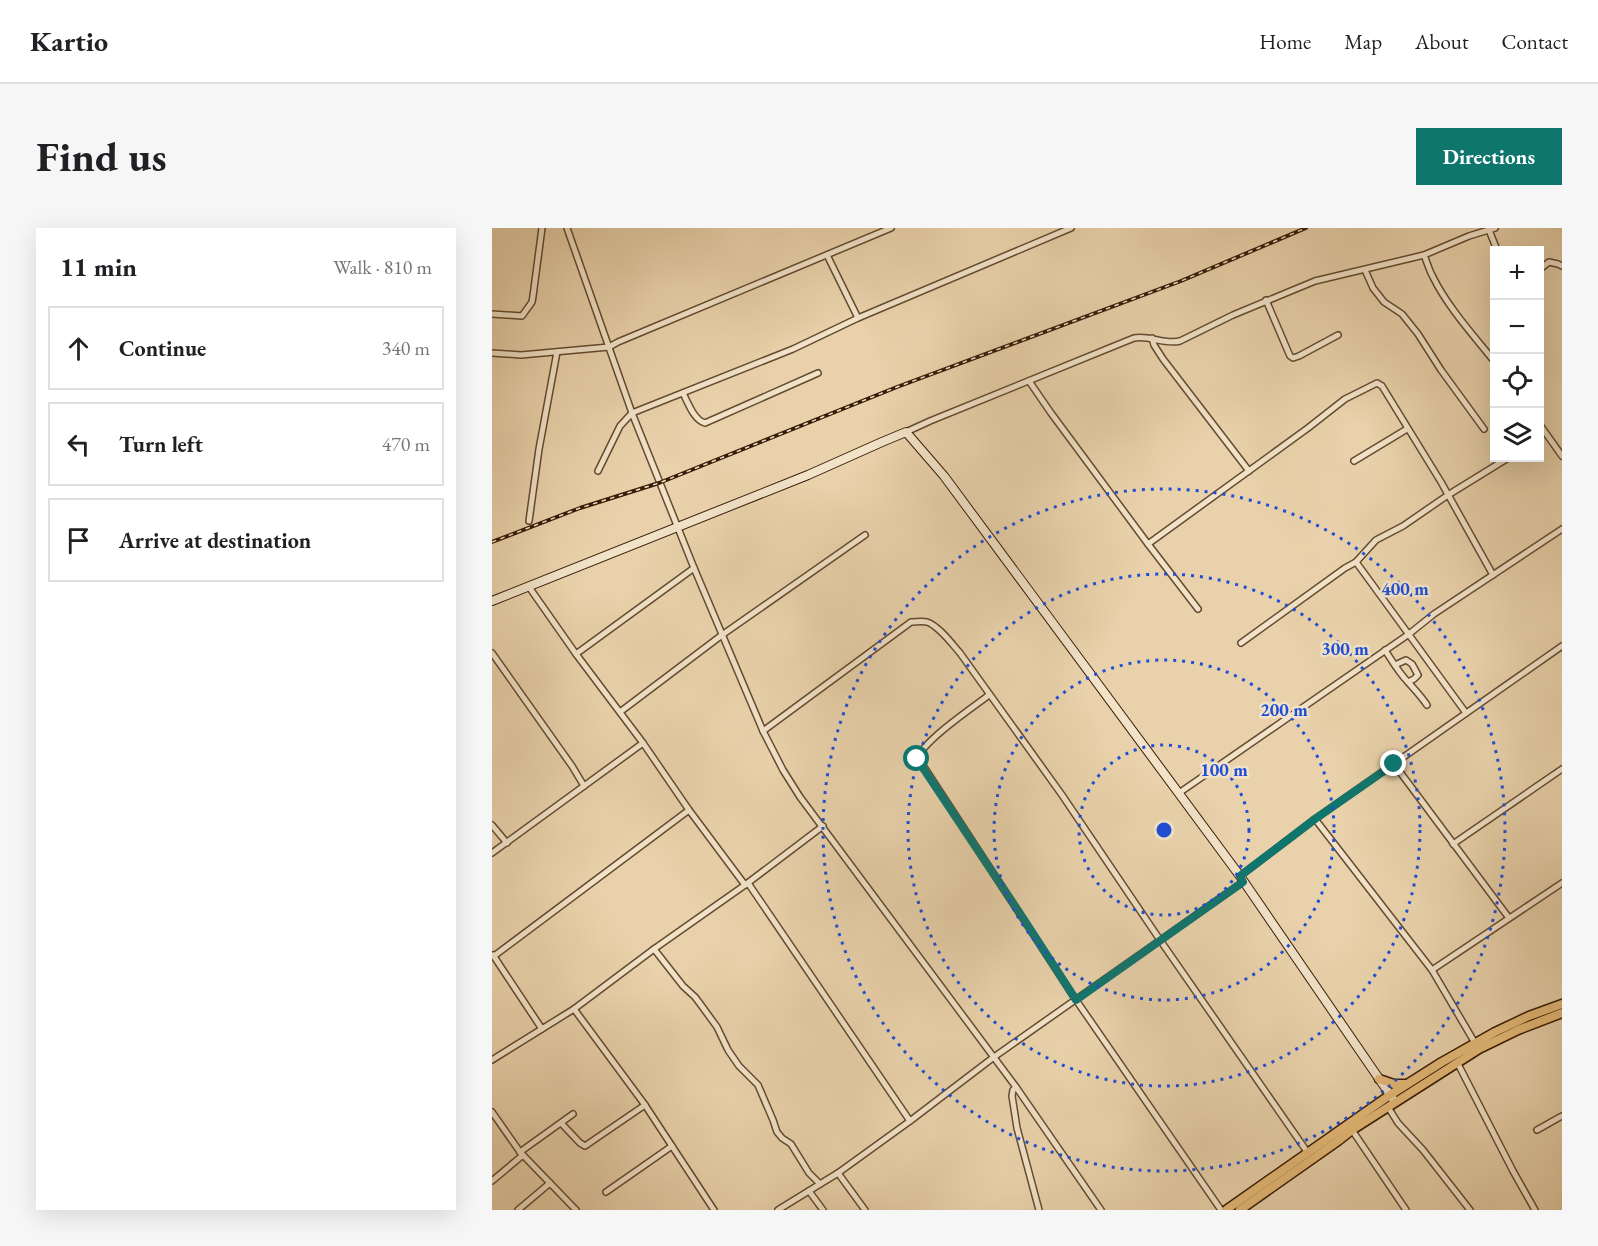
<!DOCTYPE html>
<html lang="en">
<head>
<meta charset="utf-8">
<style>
	body { margin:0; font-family:"EB Garamond",serif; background:#f6f6f6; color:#202124 }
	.controls { position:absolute; right:18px; top:18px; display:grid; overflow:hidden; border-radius:0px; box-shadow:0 6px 24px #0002 }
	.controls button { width:54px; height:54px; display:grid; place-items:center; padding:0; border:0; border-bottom:2px solid #e0e0e0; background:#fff; color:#202124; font:30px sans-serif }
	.stop { position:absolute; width:18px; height:18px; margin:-14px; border:4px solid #0f766e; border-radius:50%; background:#fff }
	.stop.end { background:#0f766e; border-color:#fff; box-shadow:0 2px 6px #0008 }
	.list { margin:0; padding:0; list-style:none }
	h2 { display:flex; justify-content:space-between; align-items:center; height:78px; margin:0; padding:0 24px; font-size:26px }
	h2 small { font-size:20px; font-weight:400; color:#757577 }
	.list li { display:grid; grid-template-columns:39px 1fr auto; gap:18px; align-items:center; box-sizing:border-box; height:84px; margin:0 12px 12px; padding:0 12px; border:2px solid #e0e0e0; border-radius:0px }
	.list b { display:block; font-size:22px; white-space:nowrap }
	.list em { font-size:20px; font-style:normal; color:#757577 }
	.icon { flex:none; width:33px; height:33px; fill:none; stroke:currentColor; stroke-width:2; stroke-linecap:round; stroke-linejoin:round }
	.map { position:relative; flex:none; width:1070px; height:982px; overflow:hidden; border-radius:0px }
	header { display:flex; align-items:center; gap:36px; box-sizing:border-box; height:84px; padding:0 30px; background:#fff; border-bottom:2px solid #e0e0e0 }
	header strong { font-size:28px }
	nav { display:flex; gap:33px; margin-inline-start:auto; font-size:21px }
	.intro { display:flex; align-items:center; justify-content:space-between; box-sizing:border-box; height:144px; padding:0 36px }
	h1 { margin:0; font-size:42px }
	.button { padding:15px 27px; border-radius:0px; background:#0f766e; color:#fff; font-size:21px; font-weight:700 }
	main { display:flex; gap:36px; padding:0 36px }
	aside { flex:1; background:#fff; border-radius:0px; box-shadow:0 6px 24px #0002 }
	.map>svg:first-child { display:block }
</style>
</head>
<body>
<header>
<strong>Kartio</strong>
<nav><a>Home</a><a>Map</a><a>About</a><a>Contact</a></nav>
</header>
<div class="intro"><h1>Find us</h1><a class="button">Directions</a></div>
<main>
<aside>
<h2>11 min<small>Walk · 810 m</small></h2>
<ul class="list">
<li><svg class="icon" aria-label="ahead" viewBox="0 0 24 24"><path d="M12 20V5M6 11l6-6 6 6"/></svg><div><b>Continue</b></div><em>340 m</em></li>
<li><svg class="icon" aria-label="left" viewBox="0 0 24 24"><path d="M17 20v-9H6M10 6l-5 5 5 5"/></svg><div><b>Turn left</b></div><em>470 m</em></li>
<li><svg class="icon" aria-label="arrive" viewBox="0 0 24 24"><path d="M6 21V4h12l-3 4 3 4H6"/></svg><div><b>Arrive at destination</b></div></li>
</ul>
</aside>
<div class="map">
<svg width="1070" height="982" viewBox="0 0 1070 982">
	<rect width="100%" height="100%" fill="#e9d2ab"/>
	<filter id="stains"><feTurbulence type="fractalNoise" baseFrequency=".00333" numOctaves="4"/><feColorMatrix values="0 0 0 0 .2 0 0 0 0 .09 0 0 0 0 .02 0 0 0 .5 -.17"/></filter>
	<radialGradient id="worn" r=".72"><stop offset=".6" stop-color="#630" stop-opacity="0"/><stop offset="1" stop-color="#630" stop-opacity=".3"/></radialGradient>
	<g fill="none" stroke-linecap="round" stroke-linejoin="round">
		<defs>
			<g id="street">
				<polyline points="75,0 140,185 202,340 271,503 291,542 308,569 524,859 609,982"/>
				<polyline points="997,2 1005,22"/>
				<polyline points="335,27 366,90"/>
				<path d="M932 27C935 34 937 42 941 49 955 78 982 108 1002 133"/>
				<polyline points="1048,41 1057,34 1066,36 1070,38"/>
				<polyline points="873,42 881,60 892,74 910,86 926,106 949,142 992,201"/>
				<polyline points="774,72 798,128 801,130 807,128 846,107"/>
				<polyline points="0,86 30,88 40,74 41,68 50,0"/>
				<polyline points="660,110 662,117 671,131 757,243"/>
				<polyline points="0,125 29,127 117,119 126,114 399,0"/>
				<polyline points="537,153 559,185 656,316 706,381"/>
				<path d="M191 165C196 175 202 192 213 195L326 145"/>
				<polyline points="1048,197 1070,228"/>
				<path d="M414 204 438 193 642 110C658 107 672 117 688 113L741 87 823 53 932 27 977 8 1003 0"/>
				<polyline points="862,233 915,201"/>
				<polyline points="106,243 128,198 140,185 301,121 366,90 579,0"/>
				<polyline points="37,293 47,221 65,124"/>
				<polyline points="656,316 816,200 853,171 885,155 890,158 949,254 1001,347"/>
				<polyline points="864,334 884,312 911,298 956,267 1016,230"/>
				<polyline points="37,359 84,426 151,515 197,582 253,657"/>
				<polyline points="749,415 853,340 864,334 974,485"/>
				<path d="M893 422C900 433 907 445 916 454 923 462 929 468 935 477"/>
				<polyline points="0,425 80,538 92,558"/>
				<polyline points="84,426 202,340"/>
				<polyline points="903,437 914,432 920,436 926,447 922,451 916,454"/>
				<path d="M497 467C480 480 431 513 425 531L432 539 584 772 729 982"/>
				<polyline points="128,484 230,407 373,307"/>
				<path d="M271 503 419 394C424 394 430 393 435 394 447 398 460 416 468 425L570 567 668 712 816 925"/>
				<polyline points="902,536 1017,690"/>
				<polyline points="687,565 917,406 942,386 1070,301"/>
				<polyline points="823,591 940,742 983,815"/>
				<polyline points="0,597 15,615"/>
				<polyline points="961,616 1070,541"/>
				<polyline points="0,625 151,515"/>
				<polyline points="748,648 823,591 1070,418"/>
				<polyline points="256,655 418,893"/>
				<polyline points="162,721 191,758 203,769 209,777 225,799 236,822 247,838 266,857 281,892 285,904 290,910 299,916 317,945 328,956"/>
				<polyline points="1,727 50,801"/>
				<polyline points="2,728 197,582"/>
				<polyline points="940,742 1070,655"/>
				<polyline points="82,781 153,877 222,982"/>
				<polyline points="0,832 82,781 162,721 253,657 331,598"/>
				<polyline points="965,834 1021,943 1043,982"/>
				<polyline points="524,859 521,862 520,868 525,900 547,982"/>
				<polyline points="896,879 906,895 931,922 978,982"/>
				<polyline points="0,884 28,924 84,982"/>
				<polyline points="69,895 88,915 93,918 153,877"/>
				<polyline points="860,902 914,982"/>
				<polyline points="1045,902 1070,888"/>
				<polyline points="28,924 81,886"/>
				<polyline points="346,945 373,982"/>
				<polyline points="0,953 31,927"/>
				<polyline points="317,963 331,982"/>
				<polyline points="114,964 180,918"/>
				<polyline points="26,982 58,955"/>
				<polyline points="286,982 346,945 418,893 502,829 751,654"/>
			</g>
			<polyline id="secondary" points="0,373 316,247 390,214 414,204 452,248 748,648 901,871"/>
			<g id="primary">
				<polyline points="887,851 902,856 914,856"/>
				<polyline points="734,982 898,867 950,834 1003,804 1037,788 1070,776"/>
				<polyline points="748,982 846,913 860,902 987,821 1026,802 1070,785"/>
			</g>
		</defs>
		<use href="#street" stroke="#644a2f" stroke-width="8"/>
		<use href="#secondary" stroke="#381c06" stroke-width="10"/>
		<use href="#primary" stroke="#381c06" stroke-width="11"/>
		<use href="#street" stroke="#f1e2c8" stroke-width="5"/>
		<use href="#secondary" stroke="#f1e2c8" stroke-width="8"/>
		<use href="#primary" stroke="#e4b976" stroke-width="8"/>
		<defs>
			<polyline id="rail" points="0,314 88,280 167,255 405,159 689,53 814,0"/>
		</defs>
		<use href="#rail" stroke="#381c06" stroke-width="4"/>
		<use href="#rail" stroke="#f1e2c8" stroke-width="1.5" stroke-dasharray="4.5" stroke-linecap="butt"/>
	</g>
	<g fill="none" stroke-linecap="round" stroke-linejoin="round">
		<polyline stroke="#0f766e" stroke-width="8" points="425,531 527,684 584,772 751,654 748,648 823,591 902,536"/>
	</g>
	<g fill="none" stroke="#1d4ed8" stroke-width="3" stroke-dasharray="3 6">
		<circle cx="672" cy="602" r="85"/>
		<circle cx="672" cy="602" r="170"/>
		<circle cx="672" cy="602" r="256"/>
		<circle cx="672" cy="602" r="341"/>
	</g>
	<circle cx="672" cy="602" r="9" fill="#1d4ed8" stroke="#f1e2c8" stroke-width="3"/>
	<g font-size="18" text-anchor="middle" font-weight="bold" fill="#1d4ed8" stroke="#f1e2c8" stroke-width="5" stroke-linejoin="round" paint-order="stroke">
		<text x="913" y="367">400 m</text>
		<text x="853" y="427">300 m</text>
		<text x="792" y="488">200 m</text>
		<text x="732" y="548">100 m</text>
	</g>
	<rect width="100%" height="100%" filter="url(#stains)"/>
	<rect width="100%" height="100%" fill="url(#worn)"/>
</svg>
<div class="controls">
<button>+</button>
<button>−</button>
<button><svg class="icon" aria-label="locate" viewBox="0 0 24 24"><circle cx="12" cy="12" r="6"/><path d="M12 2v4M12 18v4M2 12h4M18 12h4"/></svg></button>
<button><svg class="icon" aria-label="layers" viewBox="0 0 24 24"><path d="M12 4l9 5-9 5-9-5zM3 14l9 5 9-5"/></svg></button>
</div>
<div class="stop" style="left:425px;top:531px"></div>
<div class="stop end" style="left:902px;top:536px"></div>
</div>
</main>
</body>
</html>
